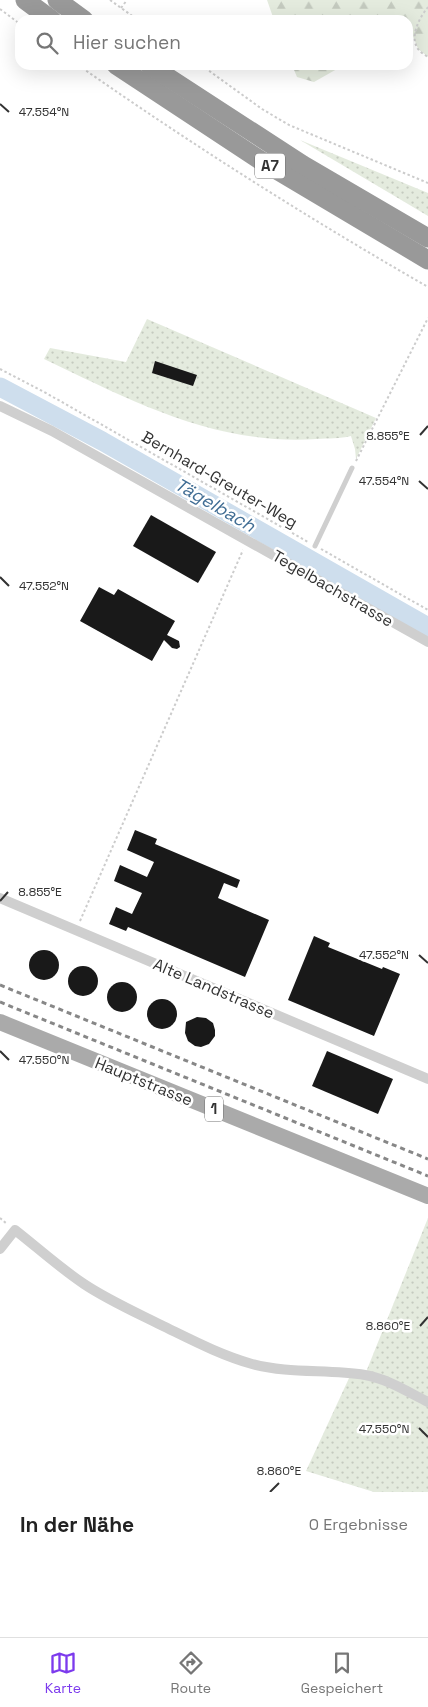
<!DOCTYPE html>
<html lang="de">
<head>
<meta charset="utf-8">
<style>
	body { margin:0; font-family:"Space Grotesk",sans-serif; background:#f6f6f6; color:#222 }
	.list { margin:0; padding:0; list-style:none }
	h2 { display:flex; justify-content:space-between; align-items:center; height:65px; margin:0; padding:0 20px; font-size:21px }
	h2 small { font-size:16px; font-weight:400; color:#767676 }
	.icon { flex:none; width:28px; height:28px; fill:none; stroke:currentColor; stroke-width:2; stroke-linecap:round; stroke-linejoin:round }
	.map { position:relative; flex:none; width:428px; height:1492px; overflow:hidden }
	.search { position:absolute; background:#fff; box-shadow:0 5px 20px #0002; left:15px; right:15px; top:15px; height:55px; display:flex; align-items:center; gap:12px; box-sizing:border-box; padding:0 18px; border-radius:15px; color:#767676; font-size:19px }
	.sheet { height:145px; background:#fff }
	nav { display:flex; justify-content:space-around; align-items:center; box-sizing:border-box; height:70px; border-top:1px solid #e0e0e0; background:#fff; font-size:14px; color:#767676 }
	nav a { display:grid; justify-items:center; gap:2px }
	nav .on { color:#7c3aed }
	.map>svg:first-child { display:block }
</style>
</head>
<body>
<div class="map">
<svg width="428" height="1492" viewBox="0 0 428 1492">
	<defs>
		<pattern id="grass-dots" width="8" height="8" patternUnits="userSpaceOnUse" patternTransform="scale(1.25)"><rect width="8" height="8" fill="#e4ebde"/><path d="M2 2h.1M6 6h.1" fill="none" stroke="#c4cabf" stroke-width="1.8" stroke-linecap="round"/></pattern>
		<pattern id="forest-firs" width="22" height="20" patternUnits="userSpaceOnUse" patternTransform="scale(1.25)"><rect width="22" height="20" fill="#e4ebde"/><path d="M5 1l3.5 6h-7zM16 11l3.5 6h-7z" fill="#c4cabf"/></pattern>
	</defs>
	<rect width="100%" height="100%" fill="#fff"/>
	<g fill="url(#grass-dots)">
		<polygon points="300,140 428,193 428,216 413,207"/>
		<path d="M147 319 376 418 356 459 355 449 351 436C340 439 328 438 317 439 216 446 132 401 44 359L50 348 126 362Z"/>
		<polygon points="428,1218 428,1398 366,1372"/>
		<polygon points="350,1376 364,1376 428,1404 428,1492 374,1492 306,1471"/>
	</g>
	<g fill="url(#forest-firs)">
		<polygon points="267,0 428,0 428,57 418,49 410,28 408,29 408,20 274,20"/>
		<polygon points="292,65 344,65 314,82 297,77"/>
	</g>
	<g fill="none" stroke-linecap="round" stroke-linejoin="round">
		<polyline stroke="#cedeed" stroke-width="19" points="0,387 102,441 428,627"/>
	</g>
	<g fill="#191919">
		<polygon points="155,361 197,375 193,386 152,373"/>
		<polygon points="151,515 216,552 198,583 133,546"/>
		<polygon points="99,587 114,595 118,589 175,621 167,635 179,641 180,647 177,649 172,648 164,640 152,661 80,621"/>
		<polygon points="135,830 157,839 155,844 240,880 237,888 224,883 218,898 269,920 245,977 128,927 126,931 109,924 116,907 132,914 142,893 114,881 120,865 147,877 154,862 127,850"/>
		<polygon points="314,936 330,943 328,947 382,969 383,967 400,974 374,1036 288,1000"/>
		<circle cx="44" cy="965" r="15"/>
		<circle cx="83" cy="981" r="15"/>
		<circle cx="122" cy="997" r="15"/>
		<circle cx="162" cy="1014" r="15"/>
		<polygon points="197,1017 206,1018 213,1023 215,1030 215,1036 209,1044 201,1047 195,1046 188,1041 185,1033 186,1022"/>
		<polygon points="327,1051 393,1079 378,1114 312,1086"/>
	</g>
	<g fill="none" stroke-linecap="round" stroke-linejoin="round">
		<g stroke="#ccc" stroke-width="2" stroke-dasharray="2.5 2.5" stroke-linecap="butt">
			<polyline points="110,0 138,20"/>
			<path d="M428 7C420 17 409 36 418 49 420 52 425 55 428 57"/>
			<polyline points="121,8 127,0"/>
			<polyline points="0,9 20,24"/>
			<path d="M78 65C191 144 308 218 428 287"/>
			<polyline points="201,65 262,109 289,125 428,183"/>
			<polyline points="0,369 46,393 308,542"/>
			<polyline points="356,461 428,318"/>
			<polyline points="321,549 428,610"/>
			<polyline points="80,921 243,550"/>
			<polyline points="0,1218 7,1224"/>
		</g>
		<polyline stroke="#cfcfcf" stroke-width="5" points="315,546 352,468"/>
		<g stroke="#cfcfcf" stroke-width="10">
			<polyline points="0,406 52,431 428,642"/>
			<polyline points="0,898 428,1079"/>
			<path d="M0 1249 15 1230C38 1248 60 1268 84 1284 108 1300 135 1312 161 1325 190 1339 220 1355 252 1364 289 1374 328 1369 365 1375 388 1379 408 1392 428 1402"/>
		</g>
		<polyline stroke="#aaa" stroke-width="16" points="0,1022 428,1196"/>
		<g stroke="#999" stroke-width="19">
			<polyline points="25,0 52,20"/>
			<polyline points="57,0 84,20"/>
			<polyline points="116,65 260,160 428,260"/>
			<polyline points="149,65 303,165 428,238"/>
		</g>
		<g stroke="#878787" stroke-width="3" stroke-dasharray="5 4" stroke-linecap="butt">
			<polyline points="0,985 428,1159"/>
			<polyline points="0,1002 428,1176"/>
		</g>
	</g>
	<path fill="none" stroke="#323232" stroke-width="2" d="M0 104 9 112M420 435 428 426M419 481 428 489M0 577 9 586M0 901 8 892M419 955 428 963M0 1051 9 1060M420 1326 428 1317M419 1428 428 1437M270 1492 279 1483"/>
	<g text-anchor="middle" stroke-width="5" stroke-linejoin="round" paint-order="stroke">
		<g fill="#fff" stroke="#707070" stroke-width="1">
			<rect x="255" y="153.5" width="30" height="25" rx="4"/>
			<rect x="205" y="1096.5" width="18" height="25" rx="4"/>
		</g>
		<g font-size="15" font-weight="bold" fill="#323232">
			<text x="270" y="171">A7</text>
			<text x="214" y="1114">1</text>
		</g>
		<g font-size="16" fill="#323232" stroke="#fff">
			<text transform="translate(220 479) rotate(30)" y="6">Bernhard-Greuter-Weg</text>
			<text transform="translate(333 588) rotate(30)" y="6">Tegelbachstrasse</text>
			<text transform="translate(214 988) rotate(23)" y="6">Alte Landstrasse</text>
			<text transform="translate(144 1081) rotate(22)" y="6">Hauptstrasse</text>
		</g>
		<g font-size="18" font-style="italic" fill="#406d94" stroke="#fff">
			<text transform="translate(215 505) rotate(30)" y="6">Tägelbach</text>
		</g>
	</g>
	<g font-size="12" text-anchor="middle" fill="#323232" stroke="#fff" stroke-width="5" stroke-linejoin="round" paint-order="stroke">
		<text x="44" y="116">47.554°N</text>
		<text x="388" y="440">8.855°E</text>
		<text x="384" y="485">47.554°N</text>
		<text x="44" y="590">47.552°N</text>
		<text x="40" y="896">8.855°E</text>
		<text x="384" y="959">47.552°N</text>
		<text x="44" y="1064">47.550°N</text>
		<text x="388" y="1330">8.860°E</text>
		<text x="384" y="1433">47.550°N</text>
		<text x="279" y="1475">8.860°E</text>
	</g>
</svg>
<div class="search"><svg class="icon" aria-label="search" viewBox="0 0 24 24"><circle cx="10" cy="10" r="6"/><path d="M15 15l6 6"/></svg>Hier suchen</div>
</div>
<section class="sheet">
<h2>In der Nähe<small>0 Ergebnisse</small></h2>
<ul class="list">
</ul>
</section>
<nav>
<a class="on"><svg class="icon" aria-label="map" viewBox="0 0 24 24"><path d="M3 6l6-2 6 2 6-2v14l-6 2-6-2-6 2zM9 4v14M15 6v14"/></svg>Karte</a>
<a><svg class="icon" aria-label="directions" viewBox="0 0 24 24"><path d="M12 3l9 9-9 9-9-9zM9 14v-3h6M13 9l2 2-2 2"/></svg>Route</a>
<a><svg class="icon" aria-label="saved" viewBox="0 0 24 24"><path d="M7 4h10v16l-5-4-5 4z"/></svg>Gespeichert</a>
</nav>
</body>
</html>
